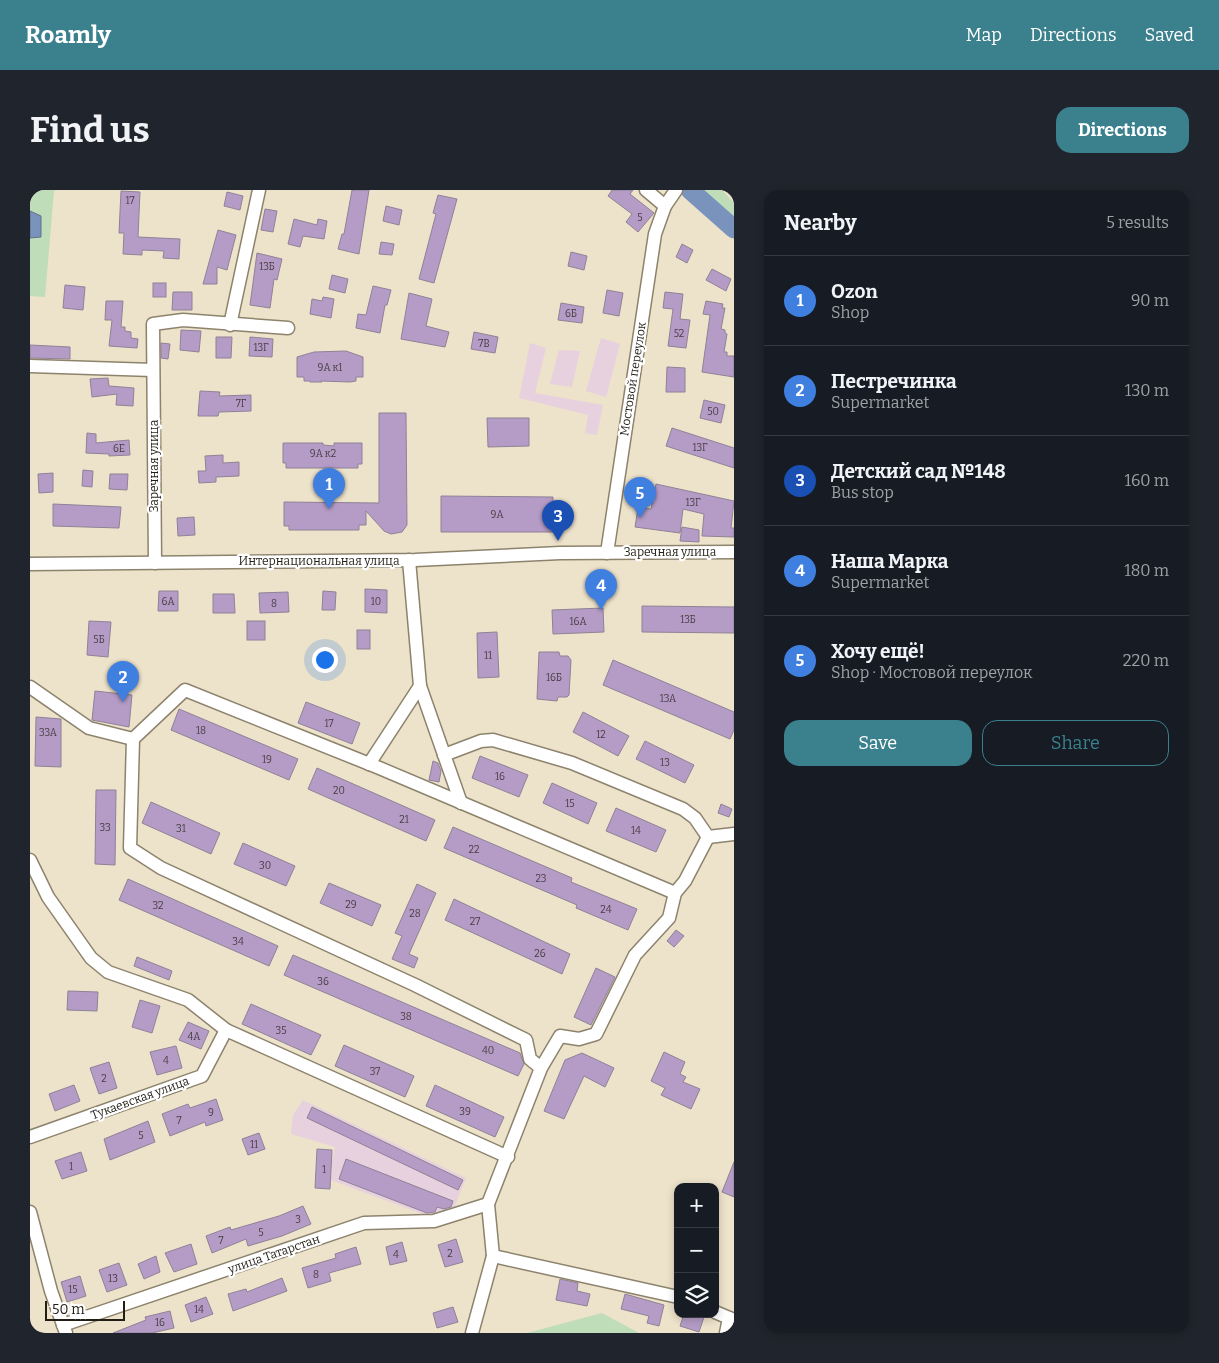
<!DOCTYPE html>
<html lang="en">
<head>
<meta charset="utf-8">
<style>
	body { margin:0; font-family:Bitter,serif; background:#20242c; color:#f1f3f6 }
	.controls { position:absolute; right:15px; bottom:15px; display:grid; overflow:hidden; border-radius:10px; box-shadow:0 2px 8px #0003 }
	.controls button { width:45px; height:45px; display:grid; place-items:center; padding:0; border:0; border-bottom:1px solid #363941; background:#171b24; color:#f1f3f6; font:25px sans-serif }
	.scale { position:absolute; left:15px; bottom:12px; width:80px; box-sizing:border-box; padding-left:5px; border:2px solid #221e16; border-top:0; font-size:14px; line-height:18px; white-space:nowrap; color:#221e16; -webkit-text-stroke:4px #fff; paint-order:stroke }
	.you { position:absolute; left:294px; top:469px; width:18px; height:18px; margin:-12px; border:4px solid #fff; border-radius:50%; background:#1a73e8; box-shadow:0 0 0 8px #1a73e833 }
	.badge { display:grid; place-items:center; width:32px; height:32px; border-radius:50%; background:#3a808d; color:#fff; font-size:16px; font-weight:700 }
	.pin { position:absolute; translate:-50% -41px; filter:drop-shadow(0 1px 2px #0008) }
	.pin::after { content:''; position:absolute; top:26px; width:18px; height:15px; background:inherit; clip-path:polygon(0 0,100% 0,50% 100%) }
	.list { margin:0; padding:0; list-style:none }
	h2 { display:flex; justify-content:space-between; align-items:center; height:65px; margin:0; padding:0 20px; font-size:21px }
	h2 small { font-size:16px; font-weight:400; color:#9ea1a6 }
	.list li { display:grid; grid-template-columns:32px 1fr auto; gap:15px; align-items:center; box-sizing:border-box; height:90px; padding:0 20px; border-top:1px solid #363941 }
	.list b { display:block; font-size:19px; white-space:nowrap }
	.list p { margin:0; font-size:16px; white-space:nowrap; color:#9ea1a6 }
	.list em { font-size:16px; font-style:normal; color:#9ea1a6 }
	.actions { display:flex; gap:10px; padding:15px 20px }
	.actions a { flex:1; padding:11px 0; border:1px solid #3a808d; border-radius:15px; text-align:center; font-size:18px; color:#3a808d }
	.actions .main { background:#3a808d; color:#fff }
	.icon { flex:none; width:28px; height:28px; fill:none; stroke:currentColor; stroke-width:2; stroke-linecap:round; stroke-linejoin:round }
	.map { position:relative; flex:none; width:704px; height:1143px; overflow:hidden; border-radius:15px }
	header { display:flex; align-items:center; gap:30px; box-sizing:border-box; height:70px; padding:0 25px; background:#3a808d; color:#fff }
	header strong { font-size:24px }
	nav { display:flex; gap:28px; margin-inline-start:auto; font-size:18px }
	.intro { display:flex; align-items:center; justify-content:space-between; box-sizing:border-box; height:120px; padding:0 30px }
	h1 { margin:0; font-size:35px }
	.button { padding:12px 22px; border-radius:15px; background:#3a808d; color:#fff; font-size:18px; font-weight:700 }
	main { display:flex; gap:30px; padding:0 30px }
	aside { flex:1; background:#171b24; border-radius:15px; box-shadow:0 2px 8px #0003 }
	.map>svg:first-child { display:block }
</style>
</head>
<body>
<header>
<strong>Roamly</strong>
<nav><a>Map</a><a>Directions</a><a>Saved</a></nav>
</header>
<div class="intro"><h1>Find us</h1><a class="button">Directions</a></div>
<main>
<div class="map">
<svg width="704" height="1143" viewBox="0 0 704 1143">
	<rect width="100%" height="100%" fill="#ede2ca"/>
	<g fill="#e8d1de">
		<polygon points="571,148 590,154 576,207 556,201"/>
		<polygon points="500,153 516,158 505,203 573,215 567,245 555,243 558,225 489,208"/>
		<polygon points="529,160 550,161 542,197 520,194"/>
		<polygon points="273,910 436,988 423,1020 403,1028 298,989 305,957 261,944 263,925"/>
	</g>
	<g fill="#bfddb9">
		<polygon points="0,0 27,0 24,1 15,107 0,106"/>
		<polygon points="669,0 692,0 704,13 704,48 660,8"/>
		<polygon points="572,1123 609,1143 497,1143"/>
	</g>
	<polygon fill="#7a93bc" stroke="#60708a" points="0,21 11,26 11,47 0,48"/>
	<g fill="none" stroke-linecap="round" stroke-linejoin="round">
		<polyline stroke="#7a93bc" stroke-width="19" points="660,0 704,39"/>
	</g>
	<g fill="#b59cc7" stroke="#8e8296">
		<polygon points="322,0 339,0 329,64 308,59 312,44 314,44"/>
		<polygon points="582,0 603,0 600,4 624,23 608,42 596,32 602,24 578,6"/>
		<polygon points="91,1 110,2 108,47 150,49 149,69 133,68 134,61 112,60 112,65 93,64 94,43 89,43"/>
		<polygon points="197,2 213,6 210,20 194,16"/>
		<polygon points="408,5 427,9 404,93 389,89 406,24 403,23"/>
		<polygon points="356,16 372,20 369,35 353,31"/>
		<polygon points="235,19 247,21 243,42 231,40"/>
		<polygon points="264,29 287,35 288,29 297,31 294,49 273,46 270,57 258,54"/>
		<polygon points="188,40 206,45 197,80 187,77 187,94 173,94"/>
		<polygon points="351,52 364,54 362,65 349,64"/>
		<polygon points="652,54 663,60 657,73 646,67"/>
		<polygon points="541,62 557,66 554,80 538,76"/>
		<polygon points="227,63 252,69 247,90 244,89 240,118 220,115"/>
		<polygon points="682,79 701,89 696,101 676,90"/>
		<polygon points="302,85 318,89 315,103 299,99"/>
		<rect x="123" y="93" width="13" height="14"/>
		<polygon points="35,95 55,97 53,120 33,118"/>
		<polygon points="343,96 361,100 357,115 355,115 350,143 326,138 328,124 336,125"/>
		<polygon points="577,100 593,103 589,126 573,123"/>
		<polygon points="143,102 162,102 162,120 142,120"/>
		<polygon points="635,102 653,104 650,129 660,130 656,158 638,156 643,119 633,118"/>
		<polygon points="379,103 402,109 396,136 419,142 415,157 371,149"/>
		<polygon points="293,107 304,109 301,128 280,124 282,109 292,111"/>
		<polygon points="76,111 93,111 91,137 95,137 95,141 101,142 101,148 108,149 107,158 79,156 82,130 75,130"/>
		<polygon points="676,111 693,114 692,118 695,118 691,139 695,140 695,143 697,144 694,162 697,162 697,166 704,166 704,187 672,182 680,125 673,124"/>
		<polygon points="531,113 554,117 552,133 528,130"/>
		<polygon points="151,140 171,141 169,162 150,160"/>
		<polygon points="444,142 468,147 465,163 441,159"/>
		<polygon points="186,147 202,147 201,168 186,168"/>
		<polygon points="220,147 243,149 242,167 219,166"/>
		<polygon points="131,153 140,154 138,169 131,168"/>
		<polygon points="0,155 40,157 40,169 0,168"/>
		<polygon points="316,161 333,167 333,187 326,187 326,191 320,192 291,191 292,192 280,192 280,191 274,191 274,187 267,187 267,167 284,162"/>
		<polygon points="637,177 655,178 655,202 636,202"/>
		<polygon points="78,188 79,196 104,198 103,216 86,215 87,204 62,207 60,189"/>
		<polygon points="170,201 190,202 189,206 221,205 221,221 189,222 188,226 168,226"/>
		<polygon points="674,210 695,215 691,233 670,228"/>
		<polygon points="349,223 376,223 377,335 372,342 361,344 354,341 336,321 336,335 329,335 329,340 259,340 259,336 254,336 254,312 349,313"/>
		<polygon points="457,228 499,228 499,256 458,257"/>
		<polygon points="642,238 704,258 704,278 636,256"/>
		<polygon points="57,243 66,244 66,253 99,250 100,265 79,266 79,264 56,263"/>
		<polygon points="253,253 293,253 293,255 304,256 304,253 332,253 332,274 328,274 328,278 256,278 256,273 253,273"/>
		<polygon points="193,265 193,273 209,272 209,286 186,287 186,292 169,293 168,281 176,281 175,266"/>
		<polygon points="53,280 63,281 62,297 52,296"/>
		<polygon points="23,283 23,302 9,303 8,284"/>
		<polygon points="80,284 98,284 97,300 79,299"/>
		<polygon points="626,294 704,311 701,338 704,338 704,347 672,346 674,324 653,319 650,343 605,337 608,318 621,319"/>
		<polygon points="411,306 523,307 523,342 411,342"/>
		<polygon points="23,314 91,317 89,338 23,336"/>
		<polygon points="164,327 165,345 148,346 147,328"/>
		<polygon points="652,337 669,340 669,352 650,351"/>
		<polygon points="335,399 357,400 357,423 335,422"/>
		<polygon points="129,401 148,401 148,421 128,421"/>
		<polygon points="293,401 306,402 305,420 292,420"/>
		<polygon points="258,402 259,422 230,423 229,403"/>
		<polygon points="183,404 204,404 205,423 183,423"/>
		<polygon points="612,416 704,417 704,443 612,442"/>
		<polygon points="573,418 574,442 523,444 522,420"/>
		<polygon points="59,431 81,432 78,467 57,465"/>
		<rect x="217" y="431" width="18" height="19"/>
		<rect x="327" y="440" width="13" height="19"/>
		<polygon points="467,442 469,487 448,488 447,443"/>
		<polygon points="509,462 529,462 530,466 538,466 541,470 539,505 537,507 528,507 527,511 507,509"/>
		<polygon points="583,470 704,522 704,540 700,549 573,495"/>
		<polygon points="65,501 102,505 99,537 62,530"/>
		<polygon points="276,512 330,533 322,554 268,533"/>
		<polygon points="149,519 268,569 259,590 141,540"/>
		<polygon points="553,522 599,546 588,566 543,542"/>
		<polygon points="6,527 31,529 31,577 5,576"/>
		<polygon points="615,551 664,575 655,593 606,569"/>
		<polygon points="450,566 498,585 489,607 442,588"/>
		<polygon points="403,571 408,573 411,581 409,592 399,590"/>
		<polygon points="287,578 405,630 396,651 278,599"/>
		<polygon points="522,593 567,613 558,634 513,613"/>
		<polygon points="66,600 86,600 85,675 65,674"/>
		<polygon points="121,612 190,643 181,664 112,633"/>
		<polygon points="691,614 702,619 699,627 688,623"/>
		<polygon points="586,618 636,640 626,662 576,641"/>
		<polygon points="423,637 542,688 541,692 607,719 598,740 546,718 547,715 414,658"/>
		<polygon points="213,653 265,676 256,696 204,674"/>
		<polygon points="98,689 248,756 239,776 89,710"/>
		<polygon points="299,693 351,715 342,736 290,713"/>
		<polygon points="387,694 406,703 379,764 388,768 384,778 362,769 372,746 365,743"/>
		<polygon points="424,709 540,764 532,784 415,730"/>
		<polygon points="646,740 654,746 644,757 637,751"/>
		<polygon points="263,765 490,863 494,874 488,886 254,785"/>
		<polygon points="107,767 142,781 139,790 104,776"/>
		<polygon points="566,778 585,787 561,835 544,827"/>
		<polygon points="38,801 68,802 67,821 37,820"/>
		<polygon points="110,810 130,816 122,843 102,837"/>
		<polygon points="221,814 291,845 281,865 212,834"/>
		<polygon points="158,832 179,841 171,859 149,850"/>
		<polygon points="314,855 384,886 375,907 305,876"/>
		<polygon points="146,856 152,878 127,885 120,862"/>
		<polygon points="634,862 655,872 650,884 656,887 653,892 670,899 661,919 631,905 635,898 621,891"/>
		<polygon points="552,863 584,878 575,897 554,886 534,929 514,921 535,870"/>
		<polygon points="79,872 87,898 69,904 60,878"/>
		<polygon points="44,895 50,911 25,921 19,904"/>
		<polygon points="405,895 474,927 465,947 396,916"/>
		<polygon points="186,909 193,930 176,936 175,932 140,946 132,924 158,914 160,918"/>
		<polygon points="282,917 433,990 428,1000 277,928"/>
		<polygon points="118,931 125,952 80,970 74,949"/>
		<polygon points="229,943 235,959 218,965 212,949"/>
		<polygon points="287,959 302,960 300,999 285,998"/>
		<polygon points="51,962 57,981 32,989 25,971"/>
		<polygon points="316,969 423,1011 421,1017 414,1019 407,1017 405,1022 397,1023 309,989"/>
		<polygon points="704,972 704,1007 692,1002"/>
		<polygon points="273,1016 281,1034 252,1046 218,1056 216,1049 182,1063 176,1046 200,1037 201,1040 249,1026"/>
		<polygon points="426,1049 433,1072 415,1077 408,1055"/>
		<polygon points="372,1052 377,1071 360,1075 356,1057"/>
		<polygon points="161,1054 167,1074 144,1082 135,1063"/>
		<polygon points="326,1057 331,1074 299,1083 301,1091 278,1098 272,1078 306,1068 305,1064"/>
		<polygon points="126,1066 130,1082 114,1089 108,1074"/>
		<polygon points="89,1073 97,1095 77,1102 69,1080"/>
		<polygon points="50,1086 56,1106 37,1112 31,1092"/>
		<polygon points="252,1088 257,1101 203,1121 198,1104 216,1099 217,1102"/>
		<polygon points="530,1089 548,1093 547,1101 560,1104 557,1116 526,1110"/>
		<polygon points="595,1104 634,1115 629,1136 617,1133 619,1126 591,1119"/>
		<polygon points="176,1107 183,1124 161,1132 155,1115"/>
		<polygon points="423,1117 428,1132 407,1138 403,1123"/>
		<polygon points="140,1121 144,1138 122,1143 83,1143 116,1130 115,1127"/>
		<polygon points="654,1124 675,1124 669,1142 650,1136"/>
	</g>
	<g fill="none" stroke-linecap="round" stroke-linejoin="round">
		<defs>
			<g id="minor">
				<polyline points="616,0 635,16"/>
				<polyline points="200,135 229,0"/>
				<polyline points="0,176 123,180"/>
				<polyline points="577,363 625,44 635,16 646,0"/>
				<polyline points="125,373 123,134 153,130 258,138"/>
				<polyline points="0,374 385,370 530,363 704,362"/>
				<polyline points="390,496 431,613"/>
				<polyline points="0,497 59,538 103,549"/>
				<polyline points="414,565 451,551 463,550 542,573 653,619 665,628 678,647"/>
				<polyline points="339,574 390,496 379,370"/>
				<polyline points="678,647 704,644"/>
				<polyline points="0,670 18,707 61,768 78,782 158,810 196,840 478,967"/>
				<polyline points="511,878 500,869 496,850 385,795 131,678 100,658 103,549 155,500 347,577 645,703"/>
				<polyline points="0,947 172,886 196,840"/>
				<polyline points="0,1022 21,1101 36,1143"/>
				<polyline points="463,1066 648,1107"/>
				<polyline points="685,1122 704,1130"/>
				<polyline points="33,1135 334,1033 404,1031 458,1014"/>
				<polyline points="442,1143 463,1066 458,1014 511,878 530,846 549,849 566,844 605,765 639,728 645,703 655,691 678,647"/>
				<polyline points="696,1143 699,1128"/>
			</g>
		</defs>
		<use href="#minor" stroke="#8d836d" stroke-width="15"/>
		<use href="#minor" stroke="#fff" stroke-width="12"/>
	</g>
	<g text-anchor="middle" stroke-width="4.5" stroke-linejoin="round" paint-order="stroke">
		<g font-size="10" fill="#473e42">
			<text x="100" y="14">17</text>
			<text x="610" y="31">5</text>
			<text x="237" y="80">13Б</text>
			<text x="541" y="127">6Б</text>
			<text x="649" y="147">52</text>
			<text x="454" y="157">7В</text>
			<text x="231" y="161">13Г</text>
			<text x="300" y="181">9А к1</text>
			<text x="211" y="217">7Г</text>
			<text x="683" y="225">50</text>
			<text x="670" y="261">13Г</text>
			<text x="89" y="262">6Е</text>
			<text x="293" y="267">9А к2</text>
			<text x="663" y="316">13Г</text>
			<text x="467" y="328">9А</text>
			<text x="138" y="415">6А</text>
			<text x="346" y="415">10</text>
			<text x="244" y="417">8</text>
			<text x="658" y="433">13Б</text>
			<text x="548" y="435">16А</text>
			<text x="69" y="453">5Б</text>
			<text x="458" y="469">11</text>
			<text x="524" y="491">16Б</text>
			<text x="638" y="512">13А</text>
			<text x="299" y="537">17</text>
			<text x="171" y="544">18</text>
			<text x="18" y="546">33А</text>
			<text x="571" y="548">12</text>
			<text x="237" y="573">19</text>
			<text x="635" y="576">13</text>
			<text x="470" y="590">16</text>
			<text x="309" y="604">20</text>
			<text x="540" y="617">15</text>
			<text x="374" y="633">21</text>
			<text x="75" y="641">33</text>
			<text x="151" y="642">31</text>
			<text x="606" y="644">14</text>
			<text x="444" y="663">22</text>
			<text x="235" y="679">30</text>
			<text x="511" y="692">23</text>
			<text x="321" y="718">29</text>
			<text x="128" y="719">32</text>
			<text x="576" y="723">24</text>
			<text x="385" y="727">28</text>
			<text x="445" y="735">27</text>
			<text x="208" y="755">34</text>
			<text x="510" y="767">26</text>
			<text x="293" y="795">36</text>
			<text x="376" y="830">38</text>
			<text x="251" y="844">35</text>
			<text x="164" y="850">4А</text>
			<text x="458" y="864">40</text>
			<text x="136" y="874">4</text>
			<text x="345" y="885">37</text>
			<text x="74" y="892">2</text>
			<text x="435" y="925">39</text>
			<text x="181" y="926">9</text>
			<text x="149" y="934">7</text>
			<text x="111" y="949">5</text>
			<text x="224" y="958">11</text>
			<text x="41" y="980">1</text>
			<text x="294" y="983">1</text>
			<text x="268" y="1033">3</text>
			<text x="231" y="1046">5</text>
			<text x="191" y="1054">7</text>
			<text x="420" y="1067">2</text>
			<text x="366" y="1068">4</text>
			<text x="286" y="1088">8</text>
			<text x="83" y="1092">13</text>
			<text x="43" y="1103">15</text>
			<text x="169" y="1123">14</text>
			<text x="130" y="1136">16</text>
		</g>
		<g font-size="12" fill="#221e16" stroke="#fff">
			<text transform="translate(603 189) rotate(-81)" y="4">Мостовой переулок</text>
			<text transform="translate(124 276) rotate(-90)" y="4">Заречная улица</text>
			<text x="640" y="366">Заречная улица</text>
			<text x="289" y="375">Интернациональная улица</text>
			<text transform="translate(110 908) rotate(-20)" y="4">Тукаевская улица</text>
			<text transform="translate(244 1064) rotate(-19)" y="4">улица Татарстан</text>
		</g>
	</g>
</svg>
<div class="controls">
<button>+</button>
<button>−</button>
<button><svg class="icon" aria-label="layers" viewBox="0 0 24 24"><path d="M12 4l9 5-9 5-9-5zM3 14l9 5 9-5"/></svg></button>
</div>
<div class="scale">50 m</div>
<div class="you"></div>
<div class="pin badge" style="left:299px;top:319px;background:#3f7fe0">1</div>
<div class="pin badge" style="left:93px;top:512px;background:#3f7fe0">2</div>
<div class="pin badge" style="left:528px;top:351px;background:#1a4fb4">3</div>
<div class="pin badge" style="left:571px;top:420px;background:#3f7fe0">4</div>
<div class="pin badge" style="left:610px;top:328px;background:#3f7fe0">5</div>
</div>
<aside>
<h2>Nearby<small>5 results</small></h2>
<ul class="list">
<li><span class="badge" style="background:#3f7fe0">1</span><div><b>Ozon</b><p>Shop</p></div><em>90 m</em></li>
<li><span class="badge" style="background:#3f7fe0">2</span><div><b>Пестречинка</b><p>Supermarket</p></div><em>130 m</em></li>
<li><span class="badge" style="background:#1a4fb4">3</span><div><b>Детский сад №148</b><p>Bus stop</p></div><em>160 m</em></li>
<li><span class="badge" style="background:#3f7fe0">4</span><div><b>Наша Марка</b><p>Supermarket</p></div><em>180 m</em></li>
<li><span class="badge" style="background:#3f7fe0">5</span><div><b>Хочу ещё!</b><p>Shop · Мостовой переулок</p></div><em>220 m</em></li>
</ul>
<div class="actions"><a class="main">Save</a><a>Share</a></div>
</aside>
</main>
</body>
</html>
